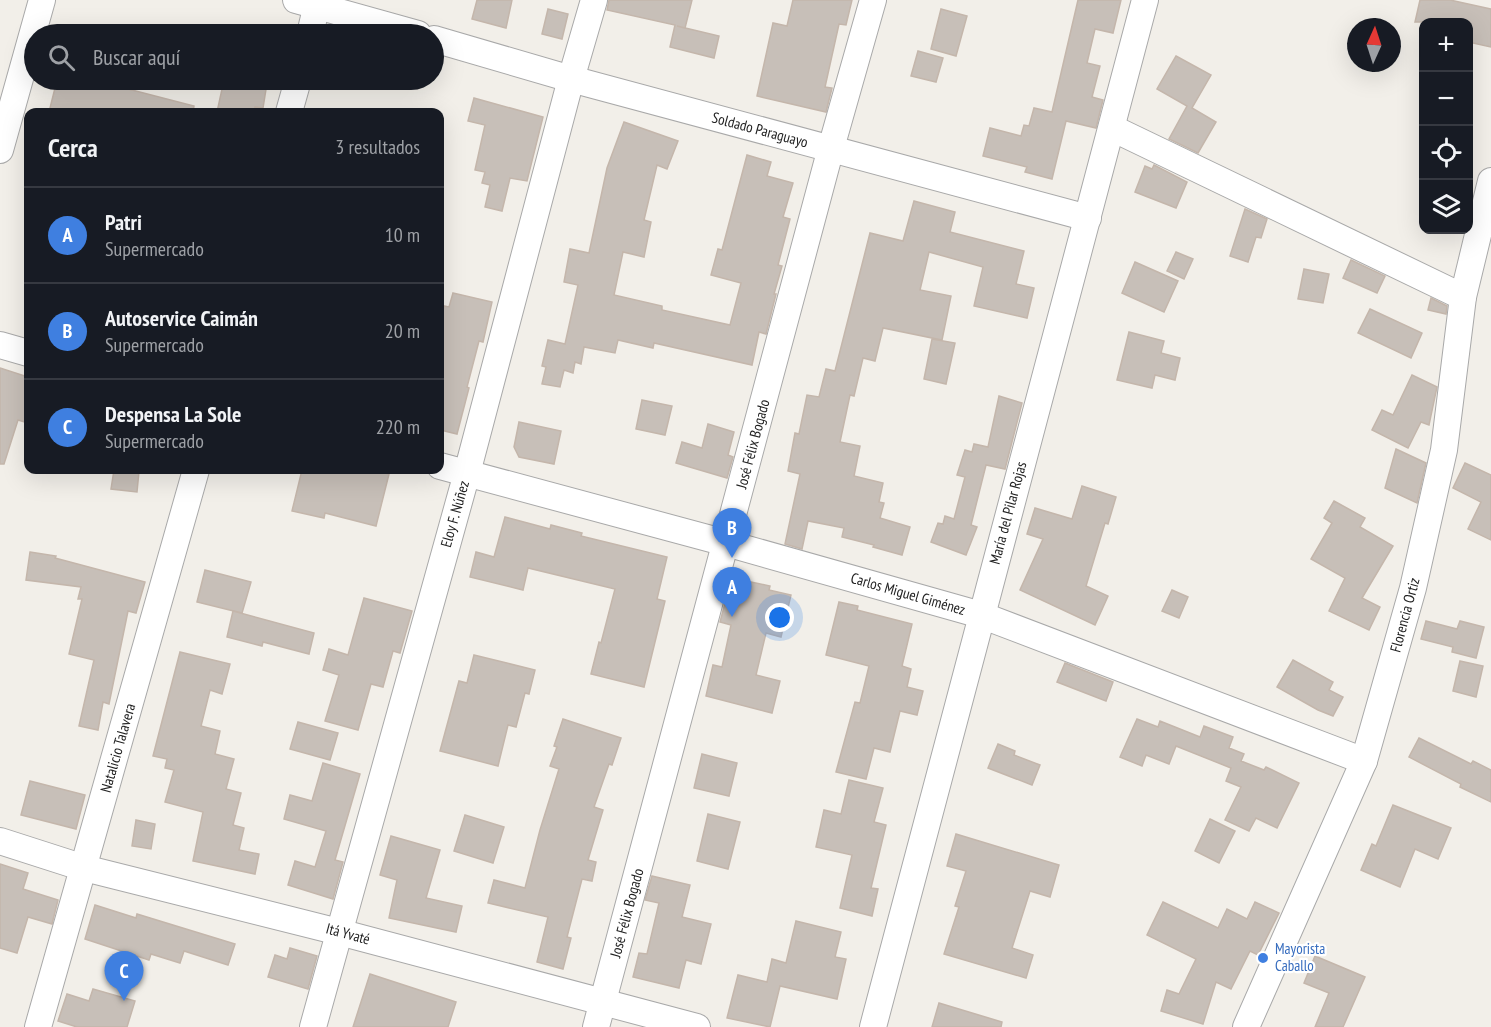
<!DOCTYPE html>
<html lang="es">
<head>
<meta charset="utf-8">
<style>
	body { margin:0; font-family:"PT Sans Narrow",sans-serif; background:#20242c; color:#f1f3f6 }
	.controls { position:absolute; right:18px; top:18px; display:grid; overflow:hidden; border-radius:12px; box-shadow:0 6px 24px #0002 }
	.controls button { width:54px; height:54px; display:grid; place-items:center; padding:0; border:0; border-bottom:2px solid #363941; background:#171b24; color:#f1f3f6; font:30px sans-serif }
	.compass { position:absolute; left:1347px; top:18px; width:54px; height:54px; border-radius:50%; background:#171b24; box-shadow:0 6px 24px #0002; rotate:3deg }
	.you { position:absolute; left:780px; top:618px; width:21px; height:21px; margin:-15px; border:4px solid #fff; border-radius:50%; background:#1a73e8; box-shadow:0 0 0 9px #1a73e833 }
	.badge { display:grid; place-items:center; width:39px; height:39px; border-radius:50%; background:#db2777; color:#fff; font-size:20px; font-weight:700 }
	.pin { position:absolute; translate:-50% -50px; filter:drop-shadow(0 2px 3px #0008) }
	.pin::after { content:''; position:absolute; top:32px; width:21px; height:18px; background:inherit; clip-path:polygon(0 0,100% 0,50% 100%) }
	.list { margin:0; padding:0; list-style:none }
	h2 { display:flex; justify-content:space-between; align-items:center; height:78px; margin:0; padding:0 24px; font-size:26px }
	h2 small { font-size:20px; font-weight:400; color:#9ea1a6 }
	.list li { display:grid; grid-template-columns:39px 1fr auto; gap:18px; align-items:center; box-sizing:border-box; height:96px; padding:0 24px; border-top:2px solid #363941 }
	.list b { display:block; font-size:22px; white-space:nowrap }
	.list p { margin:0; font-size:20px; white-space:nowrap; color:#9ea1a6 }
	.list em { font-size:20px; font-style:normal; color:#9ea1a6 }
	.icon { flex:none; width:33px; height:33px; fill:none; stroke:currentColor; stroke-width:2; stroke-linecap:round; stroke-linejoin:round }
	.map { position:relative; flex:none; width:1491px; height:1027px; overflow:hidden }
	.search { position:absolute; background:#171b24; box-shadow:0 6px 24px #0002; left:24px; top:24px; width:420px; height:66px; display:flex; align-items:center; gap:15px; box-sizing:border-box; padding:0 21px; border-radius:33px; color:#9ea1a6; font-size:22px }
	.panel { position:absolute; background:#171b24; box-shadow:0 6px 24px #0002; left:24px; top:108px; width:420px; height:366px; border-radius:12px }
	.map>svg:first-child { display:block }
</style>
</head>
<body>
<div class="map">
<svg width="1491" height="1027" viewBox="0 0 1491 1027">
	<rect width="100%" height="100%" fill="#f2efe9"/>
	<g fill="#c7bfb8" stroke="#c4b6ab" stroke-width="1.5">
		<polygon points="477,0 512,0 506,28 472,19"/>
		<polygon points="609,0 692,0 685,28 677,26 719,36 714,58 670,47 675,25 607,10"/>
		<polygon points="793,0 852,0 846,25 839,24 825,87 832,88 826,112 757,96 773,23 787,26"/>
		<polygon points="1078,0 1121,0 1113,33 1095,29 1087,63 1100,66 1092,97 1103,100 1096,128 1066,121 1052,179 1025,172 1027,167 983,156 990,128 1021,136 1024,125 1029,126 1034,108 1052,112"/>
		<polygon points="1420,0 1450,0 1491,9 1491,47 1468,42 1468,22 1415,22"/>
		<polygon points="548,9 568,14 562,39 542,34"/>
		<polygon points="941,9 967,16 956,56 931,49"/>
		<polygon points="918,51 943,58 936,82 911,76"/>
		<polygon points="1176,56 1211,75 1192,108 1216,122 1198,153 1169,139 1187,106 1157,89"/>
		<polygon points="57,80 102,80 101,82 194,106 193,112 49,112"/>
		<polygon points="224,80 249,80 267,83 263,108 255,107 253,112 217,112"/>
		<polygon points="474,98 543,117 527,181 510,178 502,211 485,207 490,185 482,183 485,172 475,170 485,125 468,121"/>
		<polygon points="624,122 678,141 667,169 657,165 644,220 651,222 644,257 623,252 614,295 662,306 662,310 730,325 741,283 711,275 718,249 722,250 747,155 771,162 767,176 793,183 783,217 790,219 778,265 782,266 774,294 776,294 766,334 759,332 752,365 654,343 653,348 618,340 615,353 584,347 581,364 575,362 573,373 564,370 560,387 542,384 546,367 542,366 548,340 565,344 578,285 564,282 570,249 589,253 607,168"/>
		<polygon points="1154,165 1187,182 1176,208 1135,192 1145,166 1152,169"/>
		<polygon points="914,201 955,212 950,232 1024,251 1016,284 1034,288 1027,318 974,306 983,267 929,252 920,290 951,296 942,340 883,328 875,361 863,358 854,396 850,395 840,442 860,446 854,476 883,483 879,502 884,503 880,518 910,527 902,555 873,547 874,545 842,537 844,528 808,521 802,549 785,544 800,474 788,471 795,433 799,434 807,395 819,397 826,369 835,371 870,233 903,241"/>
		<polygon points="1245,209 1267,219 1261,238 1256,237 1248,262 1230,256"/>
		<polygon points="1176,252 1193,259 1184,279 1167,271"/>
		<polygon points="1351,260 1385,276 1377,293 1343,278"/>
		<polygon points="1135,262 1178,281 1164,312 1122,293"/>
		<polygon points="1304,269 1329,274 1323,303 1298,299"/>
		<polygon points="453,293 492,302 483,342 479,341 467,387 469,388 457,434 440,430 440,325 444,306 449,307"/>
		<polygon points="1431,298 1447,306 1446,314 1428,310"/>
		<polygon points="1370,309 1422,333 1411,358 1358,333"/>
		<polygon points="1129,332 1164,341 1161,353 1180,358 1175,380 1155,375 1152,388 1117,380"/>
		<polygon points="932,339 955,343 946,384 924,379"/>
		<polygon points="0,368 28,377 28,423 18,420 4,464 0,464"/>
		<polygon points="1412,375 1437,387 1429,425 1421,422 1408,448 1372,430 1382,410 1393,415"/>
		<polygon points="999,396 1022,403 1005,469 986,465 971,525 977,527 966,555 931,542 938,523 943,524 945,516 954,519 965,477 957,475 965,450 972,452 974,444 988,447"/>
		<polygon points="642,400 672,406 665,435 636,429"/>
		<polygon points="519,422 561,431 554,464 519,457 514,447"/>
		<polygon points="708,424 734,432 728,455 733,457 727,478 676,463 682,442 702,448"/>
		<polygon points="1396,449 1426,463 1417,503 1385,488"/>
		<polygon points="1465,463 1491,475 1491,540 1468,529 1481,502 1453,488"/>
		<polygon points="114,470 139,471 137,492 111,489"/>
		<polygon points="302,470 372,470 389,474 376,526 325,513 324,518 292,511"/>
		<polygon points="1082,486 1116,497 1108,524 1105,523 1086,586 1108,596 1095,625 1020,590 1043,539 1027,534 1035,508 1072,519"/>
		<polygon points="1334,501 1365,518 1360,527 1393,546 1362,598 1380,607 1369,630 1329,611 1345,578 1311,559 1332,523 1324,518"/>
		<polygon points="505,517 550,529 551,525 582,533 581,536 667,557 657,599 665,601 644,687 591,674 599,642 601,643 615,589 528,568 523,590 470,577 476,552 494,557"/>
		<polygon points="30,552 56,556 55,558 145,582 136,613 128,611 109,704 103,702 98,730 79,726 94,660 69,654 82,599 78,599 81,587 26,580"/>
		<polygon points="205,570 251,582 242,613 197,602"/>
		<polygon points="751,582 770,586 769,590 791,595 781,637 766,633 756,675 780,681 772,713 706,696 713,665 722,667 731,625 720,622 728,592 748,597"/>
		<polygon points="1172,590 1188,597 1179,618 1162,611"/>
		<polygon points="364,598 412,611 400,653 393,651 383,687 371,684 358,730 325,721 339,675 323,670 329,649 348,655"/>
		<polygon points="839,602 858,606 857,610 912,624 902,666 911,669 907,687 923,691 917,715 900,711 890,752 874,748 866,779 836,772 855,702 860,703 869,666 826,655"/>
		<polygon points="233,611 314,633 309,654 263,642 262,646 227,637"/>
		<polygon points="1426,621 1457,629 1460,621 1484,627 1476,658 1452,652 1453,647 1421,639"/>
		<polygon points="180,652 230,664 222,694 210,690 201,726 220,731 215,754 234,759 226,789 241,793 233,825 244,828 239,850 259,854 255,874 193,861 203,812 165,802 174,770 165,768 167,759 153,756"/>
		<polygon points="474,655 535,670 529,694 525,693 516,727 508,725 498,766 440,751 459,681 467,683"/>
		<polygon points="1293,660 1333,682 1329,690 1343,697 1333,716 1318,710 1277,687"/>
		<polygon points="1460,661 1483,666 1476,697 1453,691"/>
		<polygon points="1065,663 1113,682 1106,701 1057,682"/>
		<polygon points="563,719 621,738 612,765 609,764 594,807 603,810 588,860 596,862 592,881 582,879 567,937 571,938 563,969 537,962 548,917 488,903 494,880 525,888 540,830 559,769 550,766 557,747 554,746"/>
		<polygon points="1137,719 1158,727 1160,721 1200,737 1204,726 1233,737 1229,748 1244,754 1241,761 1264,770 1266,767 1299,783 1277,828 1256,818 1249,831 1225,820 1241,787 1226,781 1231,768 1176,746 1169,764 1146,755 1142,766 1120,757"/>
		<polygon points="298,722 338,733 330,760 290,749"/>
		<polygon points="1419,738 1471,764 1473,761 1491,770 1491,802 1460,787 1461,784 1409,757"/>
		<polygon points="998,744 1015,751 1014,755 1040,765 1032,785 988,768"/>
		<polygon points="702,754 737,763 729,796 694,788"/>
		<polygon points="323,763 360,774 335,860 343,862 333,899 288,885 295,861 315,867 326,831 284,819 290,795 312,801"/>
		<polygon points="849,780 883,788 874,822 886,825 871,888 878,889 872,916 840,908 852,855 816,847 824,810 841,814"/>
		<polygon points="30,781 85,795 76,829 21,815"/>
		<polygon points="1393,805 1451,828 1438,859 1415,849 1400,887 1361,870 1372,844 1376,846"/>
		<polygon points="708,814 740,822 728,869 697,861"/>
		<polygon points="465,815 504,827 493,863 454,851"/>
		<polygon points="1210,819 1235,831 1219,863 1195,851"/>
		<polygon points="136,820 155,824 151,849 132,846"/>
		<polygon points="956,834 1059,865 1050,897 1030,891 1012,948 1033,955 1026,978 944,954 959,907 955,906 966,871 947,866"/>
		<polygon points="391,836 440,850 426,898 462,906 456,932 389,918 397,880 380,875"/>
		<polygon points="0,864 28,873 23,889 58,900 52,924 28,917 17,953 0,948"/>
		<polygon points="652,876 690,885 682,917 711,924 701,964 686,960 679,988 633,977 639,953 647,954 659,903 645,900"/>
		<polygon points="1163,902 1218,928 1227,909 1247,919 1255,902 1279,913 1258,955 1250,951 1231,989 1216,982 1203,1024 1161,1011 1167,990 1179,994 1196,959 1147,935"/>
		<polygon points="95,905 136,918 137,914 235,944 228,965 184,951 180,963 151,954 149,960 85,939"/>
		<polygon points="796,921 841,932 835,957 846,959 837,999 780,986 770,1027 727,1018 738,975 767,982 772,959 786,963"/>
		<polygon points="290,948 317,956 308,989 268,977 275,955 287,959"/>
		<polygon points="1315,956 1365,977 1343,1027 1315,1027 1329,993 1304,983"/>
		<polygon points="370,974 456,1002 448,1027 353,1027"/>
		<polygon points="93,989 135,1001 127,1027 77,1027 58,1021 67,994 89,1001"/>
		<polygon points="939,1003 1002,1022 1001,1027 932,1027"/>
	</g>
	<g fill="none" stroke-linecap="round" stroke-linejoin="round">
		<defs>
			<g id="minor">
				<polyline points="296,0 418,34"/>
				<polyline points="310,34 318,0"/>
				<polyline points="434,39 571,79 1088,218"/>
				<polyline points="289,112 298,80"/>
				<polyline points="1112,128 1463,297"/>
				<polyline points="0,150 42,0"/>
				<polyline points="0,345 28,353"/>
				<polyline points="440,466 726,543 981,615 1364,761"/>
				<polyline points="0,841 84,868 339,932 697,1027"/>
				<polyline points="38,1027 196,470"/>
				<polyline points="313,1027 467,473 571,79 594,0"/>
				<polyline points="596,1027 831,148 873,0"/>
				<polyline points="873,1027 1145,0"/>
				<polyline points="1246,1027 1364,761 1413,588 1444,450 1463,297 1491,181"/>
			</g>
		</defs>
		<use href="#minor" stroke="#a9a9a9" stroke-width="28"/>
		<use href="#minor" stroke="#fff" stroke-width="26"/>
	</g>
	<circle fill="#3f7fe0" stroke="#fff" stroke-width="2" cx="1263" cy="958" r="6"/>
	<g text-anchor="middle" stroke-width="4.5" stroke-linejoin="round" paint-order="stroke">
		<g font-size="15" fill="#222" stroke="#fff">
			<text transform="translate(760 130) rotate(15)" y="5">Soldado Paraguayo</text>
			<text transform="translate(753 444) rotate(-75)" y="5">José Félix Bogado</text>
			<text transform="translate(1008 513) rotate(-75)" y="5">María del Pilar Rojas</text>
			<text transform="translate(455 514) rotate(-74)" y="5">Eloy F. Núñez</text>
			<text transform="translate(908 594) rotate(16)" y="5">Carlos Miguel Giménez</text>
			<text transform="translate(1405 615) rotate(-75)" y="5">Florencia Ortiz</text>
			<text transform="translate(118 748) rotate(-74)" y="5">Natalicio Talavera</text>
			<text transform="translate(627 913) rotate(-75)" y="5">José Félix Bogado</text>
			<text transform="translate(348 934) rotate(15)" y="5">Itá Yvaté</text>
		</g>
		<g font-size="15" fill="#366cbe" stroke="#fff" text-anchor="start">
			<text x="1275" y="954">Mayorista<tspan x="1275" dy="17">Caballo</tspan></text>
		</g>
	</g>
</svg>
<div class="controls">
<button>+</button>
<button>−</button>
<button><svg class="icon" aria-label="locate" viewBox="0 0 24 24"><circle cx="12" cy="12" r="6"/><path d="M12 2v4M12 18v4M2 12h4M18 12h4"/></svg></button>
<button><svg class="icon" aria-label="layers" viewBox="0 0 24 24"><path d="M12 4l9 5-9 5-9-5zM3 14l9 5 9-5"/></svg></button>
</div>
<svg class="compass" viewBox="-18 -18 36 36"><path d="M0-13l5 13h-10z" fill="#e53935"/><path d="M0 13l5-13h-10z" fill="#9ea1a6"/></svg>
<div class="you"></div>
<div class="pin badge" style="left:732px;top:617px;background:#3f7fe0">A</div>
<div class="pin badge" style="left:732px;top:558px;background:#3f7fe0">B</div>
<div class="pin badge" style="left:124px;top:1001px;background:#3f7fe0">C</div>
<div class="search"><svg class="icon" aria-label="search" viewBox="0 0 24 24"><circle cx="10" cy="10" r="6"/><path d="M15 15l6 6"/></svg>Buscar aquí</div>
<section class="panel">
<h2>Cerca<small>3 resultados</small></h2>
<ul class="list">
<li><span class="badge" style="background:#3f7fe0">A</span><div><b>Patri</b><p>Supermercado</p></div><em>10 m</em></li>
<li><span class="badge" style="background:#3f7fe0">B</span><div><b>Autoservice Caimán</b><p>Supermercado</p></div><em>20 m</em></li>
<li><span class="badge" style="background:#3f7fe0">C</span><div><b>Despensa La Sole</b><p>Supermercado</p></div><em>220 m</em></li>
</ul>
</section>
</div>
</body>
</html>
